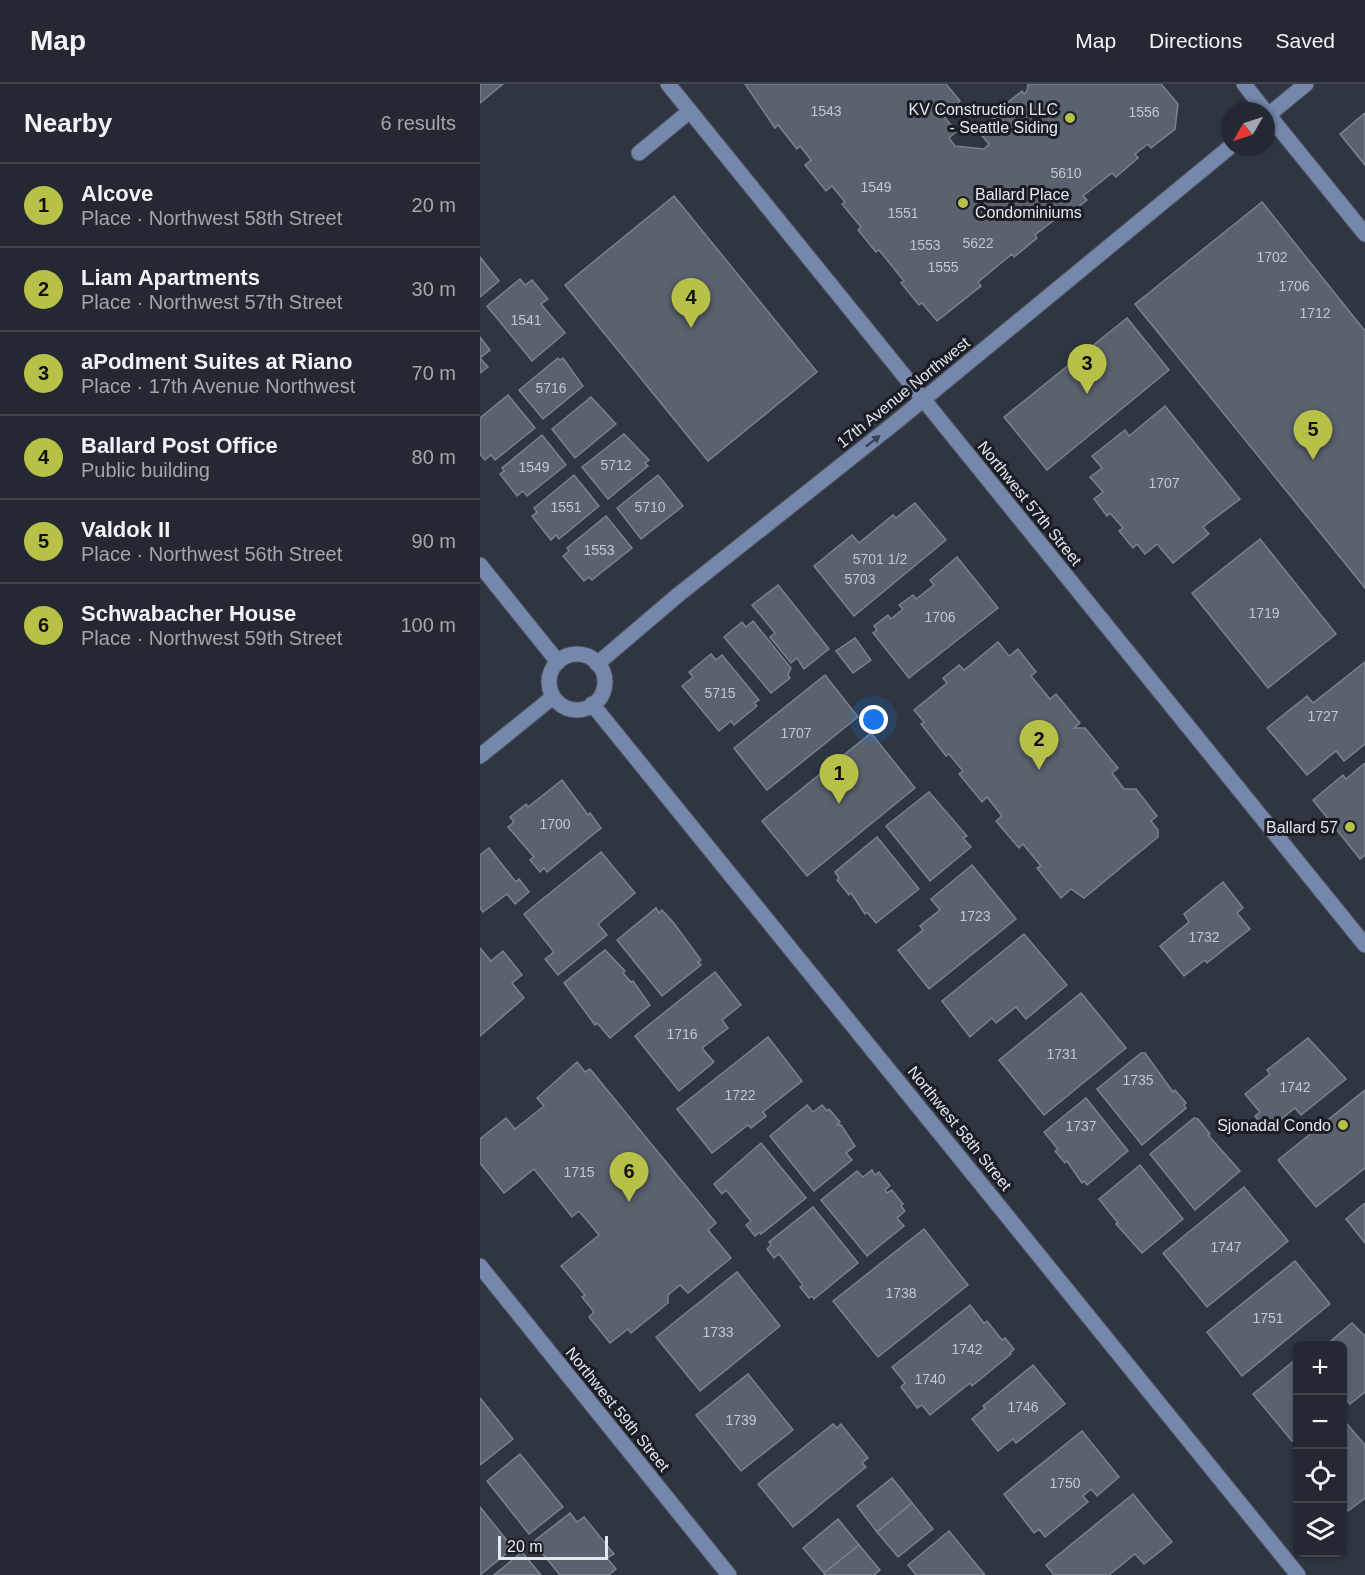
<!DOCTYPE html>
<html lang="en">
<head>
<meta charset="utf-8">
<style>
	body { margin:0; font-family:Helvetica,sans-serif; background:#2f343e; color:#f1f3f6 }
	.controls { position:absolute; right:18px; bottom:18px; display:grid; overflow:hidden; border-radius:9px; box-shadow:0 2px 4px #0004 }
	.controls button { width:54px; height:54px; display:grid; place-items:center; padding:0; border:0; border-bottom:2px solid #40444d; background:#232832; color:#f1f3f6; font:30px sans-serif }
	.compass { position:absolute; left:741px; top:18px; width:54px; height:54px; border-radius:50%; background:#232832; box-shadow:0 2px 4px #0004; rotate:231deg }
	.scale { position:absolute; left:18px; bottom:15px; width:110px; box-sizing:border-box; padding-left:6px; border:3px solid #e3e7ef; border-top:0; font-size:16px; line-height:21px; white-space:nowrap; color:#e3e7ef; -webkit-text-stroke:4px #1a1d23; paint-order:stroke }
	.you { position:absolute; left:394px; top:636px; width:21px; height:21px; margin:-15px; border:4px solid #fff; border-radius:50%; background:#1a73e8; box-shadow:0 0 0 9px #1a73e833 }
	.badge { display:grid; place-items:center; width:39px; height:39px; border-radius:50%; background:#b7c148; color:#111; font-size:20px; font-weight:700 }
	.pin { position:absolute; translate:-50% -50px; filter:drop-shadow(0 2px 3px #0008) }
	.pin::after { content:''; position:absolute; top:32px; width:21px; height:18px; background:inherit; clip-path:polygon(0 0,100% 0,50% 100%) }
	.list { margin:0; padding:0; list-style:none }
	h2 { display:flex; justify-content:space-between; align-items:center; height:78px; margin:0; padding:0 24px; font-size:26px }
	h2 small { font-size:20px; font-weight:400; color:#a3a6ac }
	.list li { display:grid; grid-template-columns:39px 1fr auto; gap:18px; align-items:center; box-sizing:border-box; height:84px; padding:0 24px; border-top:2px solid #40444d }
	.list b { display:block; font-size:22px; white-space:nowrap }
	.list p { margin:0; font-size:20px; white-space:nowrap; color:#a3a6ac }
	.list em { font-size:20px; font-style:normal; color:#a3a6ac }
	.icon { flex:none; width:33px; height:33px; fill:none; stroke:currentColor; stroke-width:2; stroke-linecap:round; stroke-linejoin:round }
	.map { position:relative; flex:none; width:885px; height:1491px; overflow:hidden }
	header { display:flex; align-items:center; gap:36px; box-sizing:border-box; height:84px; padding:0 30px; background:#232832; border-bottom:2px solid #40444d }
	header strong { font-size:28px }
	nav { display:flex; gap:33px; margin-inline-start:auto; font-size:21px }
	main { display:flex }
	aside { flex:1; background:#232832 }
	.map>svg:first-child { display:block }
</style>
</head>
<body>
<header>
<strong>Map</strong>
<nav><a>Map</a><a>Directions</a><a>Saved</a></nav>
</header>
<main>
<aside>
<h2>Nearby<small>6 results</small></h2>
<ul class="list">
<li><span class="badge">1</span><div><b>Alcove</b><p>Place · Northwest 58th Street</p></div><em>20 m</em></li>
<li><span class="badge">2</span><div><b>Liam Apartments</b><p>Place · Northwest 57th Street</p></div><em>30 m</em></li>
<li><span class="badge">3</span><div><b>aPodment Suites at Riano</b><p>Place · 17th Avenue Northwest</p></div><em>70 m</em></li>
<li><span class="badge">4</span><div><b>Ballard Post Office</b><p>Public building</p></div><em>80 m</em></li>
<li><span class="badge">5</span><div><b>Valdok II</b><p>Place · Northwest 56th Street</p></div><em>90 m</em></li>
<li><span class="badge">6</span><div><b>Schwabacher House</b><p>Place · Northwest 59th Street</p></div><em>100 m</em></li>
</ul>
</aside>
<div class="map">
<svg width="885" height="1491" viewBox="0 0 885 1491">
	<rect width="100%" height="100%" fill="#2f3642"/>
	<g fill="#5b626f" stroke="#7a818f" stroke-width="1.5">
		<polygon points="0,0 23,0 0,19"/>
		<polygon points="265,0 466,0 480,17 463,31 476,48 469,54 475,62 504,65 509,60 498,47 531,21 528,18 542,7 544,10 547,7 548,0 681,0 698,20 695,45 671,64 668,60 655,70 658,74 636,93 632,89 603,112 607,116 586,133 583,129 555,151 557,154 534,173 532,170 498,198 501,202 457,237 442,219 439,221 421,199 424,197 399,166 396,168 378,146 381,143 362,120 365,118 352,102 346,107 325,81 331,76 320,62 317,65 298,41 295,44"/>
		<polygon points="885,29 885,81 860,50"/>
		<polygon points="194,112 337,288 228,377 85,201"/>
		<polygon points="782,118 885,247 885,504 655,220"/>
		<polygon points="0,173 19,197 0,213"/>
		<polygon points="40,195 45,201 52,196 68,215 61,220 85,249 52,277 7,222"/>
		<polygon points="647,234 689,286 567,386 524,333"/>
		<polygon points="0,253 10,266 0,274 8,283 0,289"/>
		<polygon points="78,274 80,276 83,274 103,302 63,335 39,306"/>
		<polygon points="28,311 55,344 15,376 11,371 5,376 0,370 0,334"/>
		<polygon points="111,313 136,340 95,374 72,345"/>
		<polygon points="685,322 760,415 723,443 729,450 693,479 677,460 665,470 657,460 653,464 639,447 643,444 630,429 627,432 614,415 623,408 610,393 622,384 612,372 645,346 649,352"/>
		<polygon points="144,350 169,376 165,379 168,382 128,415 102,383"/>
		<polygon points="62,351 86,381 47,412 43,407 37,412 20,390 24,387 22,384"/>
		<polygon points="94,391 119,422 79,455 76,451 71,456 52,432 57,428 54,424"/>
		<polygon points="178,391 203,422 161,455 137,424"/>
		<polygon points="435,419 466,456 374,532 334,482 372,451 379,459 413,431 416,434"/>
		<polygon points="126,432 152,464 112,496 109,493 104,497 83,472 89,467 87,464"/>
		<polygon points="780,455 856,550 788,604 712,509"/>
		<polygon points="477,473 518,524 429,594 393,549 397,546 394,542 408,531 411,535 423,525 419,521 433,511 436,515 454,501 450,496"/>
		<polygon points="298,501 349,565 324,585 317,574 311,579 290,553 295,549 272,521"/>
		<polygon points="273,537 311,584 308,591 310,594 291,609 244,553 262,538 266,543"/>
		<polygon points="375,554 391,576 373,589 356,567"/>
		<polygon points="518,558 529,572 538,565 556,588 551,592 570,615 576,610 600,639 594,644 605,644 638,684 632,689 644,705 656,705 677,732 671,737 678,746 678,753 604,814 591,805 581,814 557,784 561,782 543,760 539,764 516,737 522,732 507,713 502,718 479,690 483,687 469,670 466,672 441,640 444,638 434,626 467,599 463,594 479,581 484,586"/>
		<polygon points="231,570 236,576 242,571 279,616 274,619 277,622 254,641 251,637 239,647 202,602 213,593 209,588"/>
		<polygon points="885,578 885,660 864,677 856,667 827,691 787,644 827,612 833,619"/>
		<polygon points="345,591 378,633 287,706 254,664"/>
		<polygon points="391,649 435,704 327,792 282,737"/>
		<polygon points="885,679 885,771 880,775 833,716 863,691 866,695"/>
		<polygon points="82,696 108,731 110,729 121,744 67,788 64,784 60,788 50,776 54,773 28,743 34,738 30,733 46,720 48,723"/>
		<polygon points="449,708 487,752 483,754 491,763 450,797 406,742"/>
		<polygon points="397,753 439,805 396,839 387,828 385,830 371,809 369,811 357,796 359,794 355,788"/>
		<polygon points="9,764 36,798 39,795 49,808 35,820 27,810 3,828 0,824 0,771"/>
		<polygon points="121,768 155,809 118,840 127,851 78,891 65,875 74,868 44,830"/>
		<polygon points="492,781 536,835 449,905 418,866 443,846 440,842 460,826 451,815"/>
		<polygon points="743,798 763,824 757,829 770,845 727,879 725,876 704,892 680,862 709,838 704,830"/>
		<polygon points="176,824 179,829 182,826 193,838 221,876 218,878 221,881 182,912 137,856"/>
		<polygon points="544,850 587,901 546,935 536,923 516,939 512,934 490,953 462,917"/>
		<polygon points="0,864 11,877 23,867 42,891 32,899 44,914 0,952"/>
		<polygon points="125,866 145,887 143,889 151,898 153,897 170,921 130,954 117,939 115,941 84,899"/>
		<polygon points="235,888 261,921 242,936 248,944 222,964 234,978 199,1007 155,952"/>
		<polygon points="601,909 646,964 564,1031 519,976"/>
		<polygon points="288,953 322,997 283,1028 286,1032 271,1044 268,1041 232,1069 197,1025"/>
		<polygon points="828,954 866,995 821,1031 815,1024 786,1047 775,1032 780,1028 765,1010 790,990 787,986"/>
		<polygon points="661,969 665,969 693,1008 695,1006 706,1019 704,1021 706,1024 662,1061 617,1005"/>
		<polygon points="97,978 105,988 110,985 236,1139 228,1146 251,1174 208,1209 200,1201 188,1211 188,1219 151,1249 148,1245 130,1259 109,1233 114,1228 102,1213 105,1211 81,1182 119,1151 99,1127 92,1133 54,1085 24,1109 0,1079 0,1055 26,1034 35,1045 64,1022 57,1014"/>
		<polygon points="885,1006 885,1084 836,1123 798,1076"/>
		<polygon points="606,1014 648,1067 607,1101 604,1097 602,1099 587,1077 585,1079 575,1067 578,1065 564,1048"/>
		<polygon points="327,1021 333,1028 342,1021 347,1027 349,1025 360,1038 357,1041 361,1041 375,1062 366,1069 372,1076 334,1107 290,1052"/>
		<polygon points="714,1034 718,1035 730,1050 728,1051 760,1087 715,1126 670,1070"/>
		<polygon points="281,1059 326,1114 281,1150 280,1148 275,1152 266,1141 271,1137 246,1106 242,1110 234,1100"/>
		<polygon points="660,1081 703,1135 662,1169 636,1140 638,1139 619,1115"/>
		<polygon points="392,1086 395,1091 399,1088 410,1102 405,1106 407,1109 412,1106 423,1120 421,1122 425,1127 417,1134 424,1142 387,1172 341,1116 377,1087 383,1093"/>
		<polygon points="764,1103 808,1157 727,1223 683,1169"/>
		<polygon points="885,1119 885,1159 866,1135"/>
		<polygon points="333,1123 378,1179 334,1215 332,1212 329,1214 320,1203 323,1201 299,1170 294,1174 287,1165 291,1161 289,1158"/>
		<polygon points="444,1145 488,1201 398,1273 353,1217"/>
		<polygon points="815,1177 850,1220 762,1292 727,1248"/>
		<polygon points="257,1188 300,1242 220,1307 176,1253"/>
		<polygon points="490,1221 504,1239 507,1237 522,1256 525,1254 534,1265 530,1269 531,1270 492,1302 490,1299 450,1331 442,1321 437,1324 421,1303 425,1299 412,1283"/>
		<polygon points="872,1239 885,1252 885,1308 870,1320 862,1311 862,1262 845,1262"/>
		<polygon points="815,1276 818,1353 812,1357 773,1310"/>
		<polygon points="553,1281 585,1320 536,1359 533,1355 518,1367 492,1335 505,1324 503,1322"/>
		<polygon points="268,1290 313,1346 261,1387 216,1331"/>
		<polygon points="0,1314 33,1355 0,1381"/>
		<polygon points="353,1340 357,1344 361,1340 388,1374 382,1379 386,1383 313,1443 278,1400"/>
		<polygon points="867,1340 885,1361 885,1414 868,1427 866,1424 862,1426 862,1343"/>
		<polygon points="602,1347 639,1393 617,1412 611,1405 603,1412 608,1418 565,1453 559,1445 554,1449 524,1410"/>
		<polygon points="40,1370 83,1423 49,1450 7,1397"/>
		<polygon points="412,1394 432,1419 397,1448 377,1422"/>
		<polygon points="653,1410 692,1458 664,1480 655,1470 629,1491 574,1491 566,1481"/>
		<polygon points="432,1419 453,1445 418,1473 397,1448"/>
		<polygon points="0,1423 33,1464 0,1491"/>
		<polygon points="90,1429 97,1438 104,1433 134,1470 127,1474 136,1485 129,1491 80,1491 53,1458"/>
		<polygon points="358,1435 379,1461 344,1489 323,1464"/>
		<polygon points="469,1447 505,1491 436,1491 428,1481"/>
		<polygon points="379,1461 400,1486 394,1491 345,1491 344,1489"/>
		<polygon points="42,1468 61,1491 14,1491"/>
	</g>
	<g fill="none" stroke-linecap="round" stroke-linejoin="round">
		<defs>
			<g id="minor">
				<polyline points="188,0 885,861"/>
				<polyline points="764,0 785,27"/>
				<polyline points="786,28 885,150"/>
				<polyline points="786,33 826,0"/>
				<polyline points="159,69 210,27"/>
				<polyline points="0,481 78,578"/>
				<circle cx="97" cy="598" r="28"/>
				<polyline points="117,580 198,511 416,338 750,63"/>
				<polyline points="112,620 818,1491"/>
				<polyline points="0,672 73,613"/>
				<polyline points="0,1182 249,1491"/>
			</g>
		</defs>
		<use href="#minor" stroke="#4c525e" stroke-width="17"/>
		<use href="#minor" stroke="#7587ab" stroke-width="15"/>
	</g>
	<defs><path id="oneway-solid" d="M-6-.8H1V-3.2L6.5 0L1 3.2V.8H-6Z" transform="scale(1.5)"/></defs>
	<use fill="#3a4253" href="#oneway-solid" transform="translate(393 357) rotate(-38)"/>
	<g fill="#b7c148" stroke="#1a1d23" stroke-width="2">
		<circle cx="590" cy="34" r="6"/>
		<circle cx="483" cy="119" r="6"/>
		<circle cx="870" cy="743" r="6"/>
		<circle cx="863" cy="1041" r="6"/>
	</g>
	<g text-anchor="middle" stroke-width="6" stroke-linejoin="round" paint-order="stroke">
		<g font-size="14" fill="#c1c6cf">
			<text x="346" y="32">1543</text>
			<text x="664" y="33">1556</text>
			<text x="586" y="94">5610</text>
			<text x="396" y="108">1549</text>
			<text x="423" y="134">1551</text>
			<text x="498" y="164">5622</text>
			<text x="445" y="166">1553</text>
			<text x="792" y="178">1702</text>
			<text x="463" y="188">1555</text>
			<text x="814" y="207">1706</text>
			<text x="835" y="234">1712</text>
			<text x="46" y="241">1541</text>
			<text x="71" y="309">5716</text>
			<text x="136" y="386">5712</text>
			<text x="54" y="388">1549</text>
			<text x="684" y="404">1707</text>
			<text x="86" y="428">1551</text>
			<text x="170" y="428">5710</text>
			<text x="119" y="471">1553</text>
			<text x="400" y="480">5701 1/2</text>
			<text x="380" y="500">5703</text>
			<text x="784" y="534">1719</text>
			<text x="460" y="538">1706</text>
			<text x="240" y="614">5715</text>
			<text x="843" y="637">1727</text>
			<text x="316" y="654">1707</text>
			<text x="75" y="745">1700</text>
			<text x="495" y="837">1723</text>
			<text x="724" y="858">1732</text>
			<text x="202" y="955">1716</text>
			<text x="582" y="975">1731</text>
			<text x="658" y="1001">1735</text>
			<text x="815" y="1008">1742</text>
			<text x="260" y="1016">1722</text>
			<text x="601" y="1047">1737</text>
			<text x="99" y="1093">1715</text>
			<text x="746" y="1168">1747</text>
			<text x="421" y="1214">1738</text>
			<text x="788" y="1239">1751</text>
			<text x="238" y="1253">1733</text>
			<text x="487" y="1270">1742</text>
			<text x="450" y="1300">1740</text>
			<text x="543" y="1328">1746</text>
			<text x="261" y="1341">1739</text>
			<text x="585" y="1404">1750</text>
		</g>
		<g font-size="16" fill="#e3e7ef" stroke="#1a1d23" text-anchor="end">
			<text x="578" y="31">KV Construction LLC<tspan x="578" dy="18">- Seattle Siding</tspan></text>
			<text x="495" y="116" text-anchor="start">Ballard Place<tspan x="495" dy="18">Condominiums</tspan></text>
			<text x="858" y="749">Ballard 57</text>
			<text x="851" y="1047">Sjonadal Condo</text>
		</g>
		<g font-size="16" fill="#e3e7ef" stroke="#1a1d23">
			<text transform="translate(423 308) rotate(-39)" y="6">17th Avenue Northwest</text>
			<text transform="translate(550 419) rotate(51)" y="6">Northwest 57th Street</text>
			<text transform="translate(480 1044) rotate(51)" y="6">Northwest 58th Street</text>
			<text transform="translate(138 1325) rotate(51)" y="6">Northwest 59th Street</text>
		</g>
	</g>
</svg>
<div class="controls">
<button>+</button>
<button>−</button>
<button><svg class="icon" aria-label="locate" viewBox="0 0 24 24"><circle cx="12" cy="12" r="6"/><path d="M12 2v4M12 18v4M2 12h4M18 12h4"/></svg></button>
<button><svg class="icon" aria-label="layers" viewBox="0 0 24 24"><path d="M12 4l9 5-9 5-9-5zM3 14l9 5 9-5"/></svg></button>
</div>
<svg class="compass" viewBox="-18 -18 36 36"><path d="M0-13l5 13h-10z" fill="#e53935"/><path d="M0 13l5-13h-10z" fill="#a3a6ac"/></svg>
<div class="scale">20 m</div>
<div class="you"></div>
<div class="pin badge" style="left:359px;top:720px">1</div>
<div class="pin badge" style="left:559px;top:686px">2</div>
<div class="pin badge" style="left:607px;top:310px">3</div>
<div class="pin badge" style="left:211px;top:244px">4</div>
<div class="pin badge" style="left:833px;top:376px">5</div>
<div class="pin badge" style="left:149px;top:1118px">6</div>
</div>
</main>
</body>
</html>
